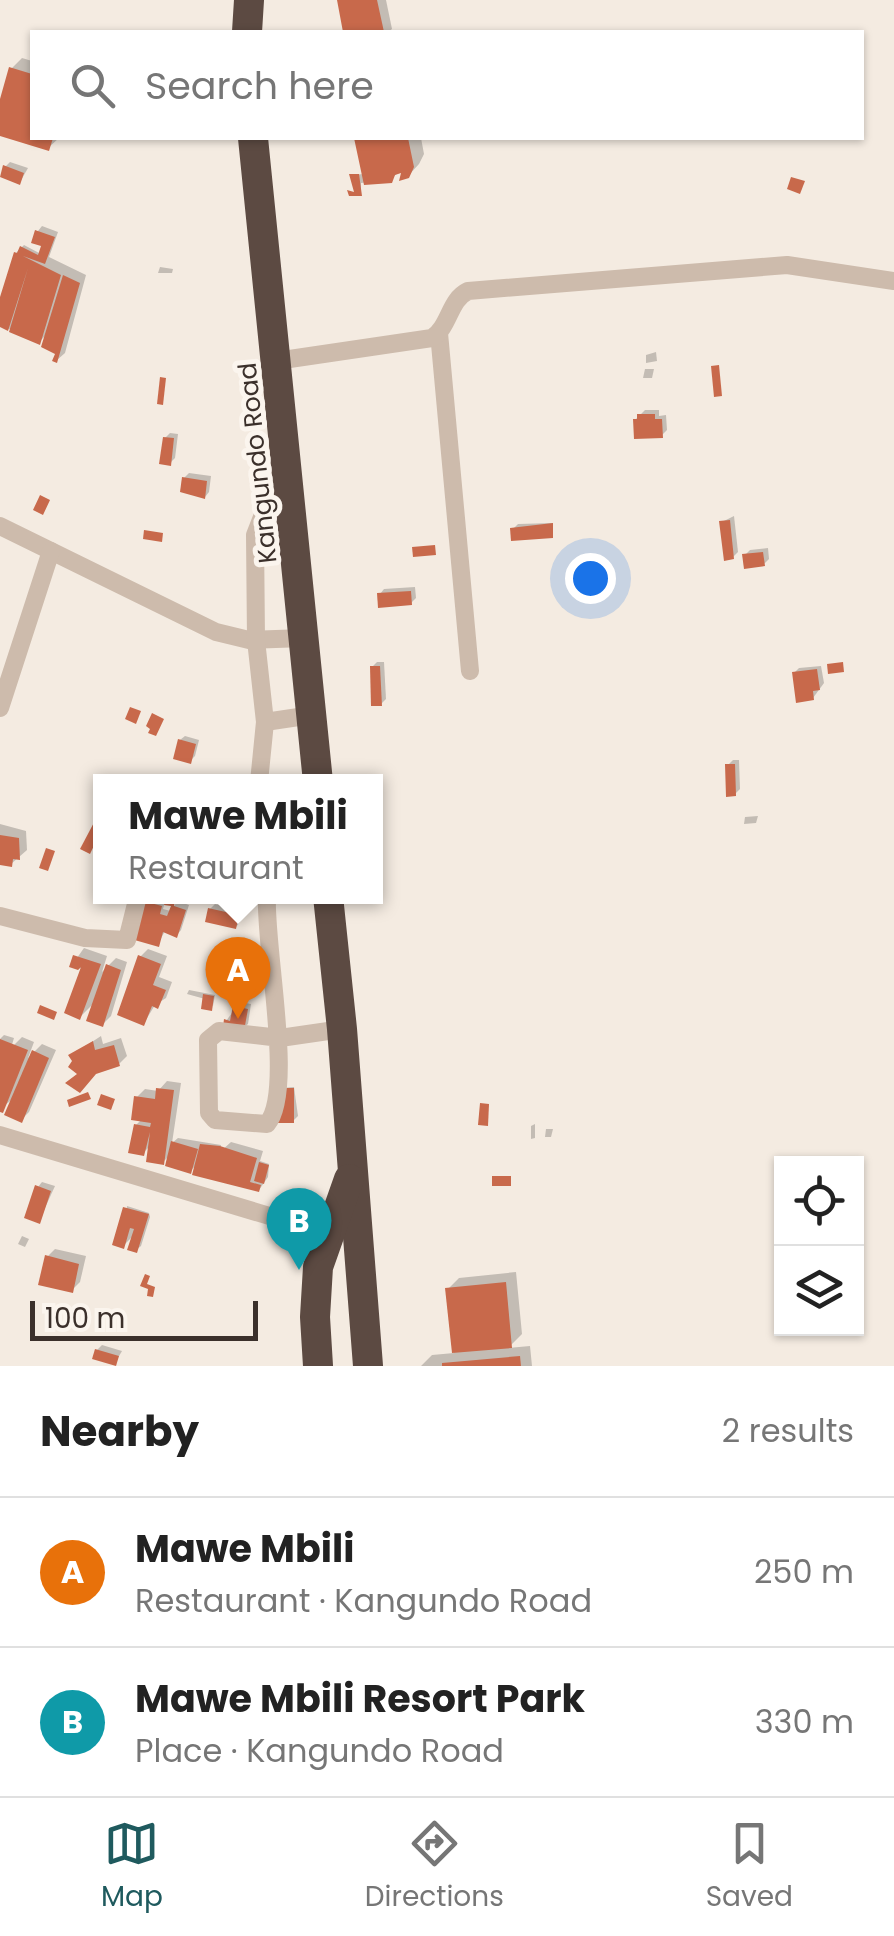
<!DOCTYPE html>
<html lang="en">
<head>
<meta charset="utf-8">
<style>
	body { margin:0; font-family:Poppins,sans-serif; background:#f6f6f6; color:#222 }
	.controls { position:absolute; right:30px; bottom:30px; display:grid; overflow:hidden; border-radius:0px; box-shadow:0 2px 8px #0004 }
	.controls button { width:90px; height:90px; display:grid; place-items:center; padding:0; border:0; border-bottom:2px solid #e0e0e0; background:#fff; color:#222; font:50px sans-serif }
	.scale { position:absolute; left:30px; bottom:25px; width:228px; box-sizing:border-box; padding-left:10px; border:5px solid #3b302b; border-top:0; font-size:28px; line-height:35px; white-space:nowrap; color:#3b302b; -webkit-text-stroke:8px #fbf5ee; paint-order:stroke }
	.you { position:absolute; left:590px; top:578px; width:35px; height:35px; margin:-25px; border:8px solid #fff; border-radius:50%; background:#1a73e8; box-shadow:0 0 0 15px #1a73e833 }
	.badge { display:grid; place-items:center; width:65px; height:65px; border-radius:50%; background:#1f5a5e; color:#fff; font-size:32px; font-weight:700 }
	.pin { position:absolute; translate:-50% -82px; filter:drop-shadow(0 2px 5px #0008) }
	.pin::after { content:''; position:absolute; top:52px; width:35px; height:30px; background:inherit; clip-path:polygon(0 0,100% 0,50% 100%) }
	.popup { position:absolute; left:93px; top:774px; width:290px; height:130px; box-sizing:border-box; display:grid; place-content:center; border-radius:0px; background:#fff; filter:drop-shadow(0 2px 8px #0005); font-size:32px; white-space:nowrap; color:#767676 }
	.popup b { font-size:38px; color:#222 }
	.popup::after { content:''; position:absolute; left:50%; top:100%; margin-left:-20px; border:20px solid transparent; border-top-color:#fff }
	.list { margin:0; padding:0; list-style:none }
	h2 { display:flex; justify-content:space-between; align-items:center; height:130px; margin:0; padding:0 40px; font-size:42px }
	h2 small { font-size:32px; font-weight:400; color:#767676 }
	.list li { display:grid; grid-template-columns:65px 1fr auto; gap:30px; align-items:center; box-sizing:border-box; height:150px; padding:0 40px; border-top:2px solid #e0e0e0 }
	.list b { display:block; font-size:38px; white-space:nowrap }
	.list p { margin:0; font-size:32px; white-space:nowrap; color:#767676 }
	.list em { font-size:32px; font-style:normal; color:#767676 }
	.icon { flex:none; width:55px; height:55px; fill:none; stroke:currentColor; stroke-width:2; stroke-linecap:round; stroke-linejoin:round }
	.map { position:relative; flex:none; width:894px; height:1366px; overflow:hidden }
	.search { position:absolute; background:#fff; box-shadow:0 2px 8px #0004; left:30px; right:30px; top:30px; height:110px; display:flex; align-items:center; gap:25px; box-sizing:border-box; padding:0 35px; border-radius:0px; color:#767676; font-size:38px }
	.sheet { height:430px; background:#fff }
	nav { display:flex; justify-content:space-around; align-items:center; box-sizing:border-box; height:140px; border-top:2px solid #e0e0e0; background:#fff; font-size:28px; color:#767676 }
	nav a { display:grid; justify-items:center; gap:5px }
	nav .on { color:#1f5a5e }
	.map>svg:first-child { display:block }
</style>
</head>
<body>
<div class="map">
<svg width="894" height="1366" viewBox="0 0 894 1366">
	<rect width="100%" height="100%" fill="#f4ebe1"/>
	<g fill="#0003" fill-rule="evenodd">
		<polygon points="339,0 386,0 392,29 388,32 345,32"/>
		<polygon points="22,58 32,61 32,138 59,138 48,148 0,134 0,108 11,69"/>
		<polygon points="357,138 421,138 424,154 419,164 408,176 406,165 390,180 361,183 361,194 352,175 364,174"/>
		<polygon points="10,162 28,168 20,182 5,167"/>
		<polygon points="42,226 58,232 49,257 86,275 65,353 57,360 58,353 48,333 39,342 0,325 0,306 16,253 24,245 41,254 44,245 38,231"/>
		<polygon points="160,267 173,269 172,273 158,273"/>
		<polygon points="656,352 657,361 646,363 646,355"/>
		<polygon points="645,369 654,369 652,378 643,378"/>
		<polygon points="645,410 659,410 659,416 666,415 667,430 662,435 635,420"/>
		<polygon points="170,433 178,434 175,458 170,463 165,438"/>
		<polygon points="189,473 211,476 209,492 205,497 184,478"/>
		<polygon points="734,516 738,552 733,557 722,522"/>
		<polygon points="553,523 552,535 513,529 518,524"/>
		<polygon points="768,548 769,559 764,564 745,555 750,550"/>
		<polygon points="415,587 416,598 411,603 380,594 384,589"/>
		<polygon points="377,662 384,662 386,699 381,704 372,667"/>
		<polygon points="821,666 824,683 813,698 794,673 799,668"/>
		<polygon points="185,736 199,740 195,756 190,761 180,740"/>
		<polygon points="733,760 739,760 740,789 735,794 728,765"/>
		<polygon points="758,816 756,823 744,824 745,817"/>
		<polygon points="0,824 26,831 27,850 11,864 0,862"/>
		<path d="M156 896H176L175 900 189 905 181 930 177 935 165 931 158 944 145 902ZM165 901 176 903 171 911 163 909Z"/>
		<polygon points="215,904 243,911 240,922 236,927 210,909"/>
		<polygon points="84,948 107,956 102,972 116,958 127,962 111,1016 103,1024 95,1002 80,1017 83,969 72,965"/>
		<polygon points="148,949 167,956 159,977 172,982 166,998 155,1005 144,1023 140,957"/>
		<polygon points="189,990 215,995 213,1006 205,999 187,994"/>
		<polygon points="240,1002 251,1004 248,1024 243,1028 226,1021"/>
		<polygon points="4,1035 14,1038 11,1048 22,1037 34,1042 28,1058 42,1044 56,1050 29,1112 21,1120 14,1098 0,1109 0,1039"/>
		<polygon points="101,1036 103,1044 121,1038 127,1056 119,1064 75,1061 72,1055"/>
		<polygon points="167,1081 181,1083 172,1143 178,1138 221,1145 220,1152 231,1142 263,1151 260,1161 269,1164 268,1177 259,1190 201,1161 190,1171 170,1155 163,1162 150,1146 143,1153 136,1125 142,1119 137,1097 145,1089 158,1091"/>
		<polygon points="294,1087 298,1116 293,1121 282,1088"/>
		<polygon points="535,1124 535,1138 531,1139 531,1126"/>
		<polygon points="546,1129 553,1129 551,1137 545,1137"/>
		<polygon points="42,1182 55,1186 39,1221 38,1187"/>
		<polygon points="127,1206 149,1213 150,1217 141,1246 136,1250 134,1235 123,1246"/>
		<polygon points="22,1236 29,1239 25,1247 18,1244"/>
		<polygon points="55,1249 86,1256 80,1282 72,1290 47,1257"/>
		<polygon points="516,1272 522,1334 508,1348 530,1346 532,1366 421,1366 432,1355 454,1353 448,1289 459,1278"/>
		<polygon points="102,1345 122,1351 115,1363 97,1350"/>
	</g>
	<g fill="#c8694b">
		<polygon points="337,0 377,0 384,32 343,32"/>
		<polygon points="9,67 32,74 32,138 53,138 49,151 0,136 0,99"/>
		<polygon points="354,138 408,138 414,167 409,178 399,181 401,173 395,175 392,183 364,185"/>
		<polygon points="3,165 24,173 20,185 0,177"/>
		<polygon points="349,174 359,174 362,196 349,196 347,190 354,192"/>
		<polygon points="791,177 805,181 800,194 787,189"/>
		<polygon points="35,230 55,237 45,264 23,256 61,275 40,345 9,332 28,268 8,331 0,327 0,297 14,252 17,253 20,246 38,255 41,246 31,243"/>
		<polygon points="63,275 80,283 57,363 52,361 55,354 41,347"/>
		<polygon points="719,365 722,396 714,397 711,366"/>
		<polygon points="160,377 166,378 163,405 157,404"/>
		<polygon points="637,414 655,414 655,419 662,419 663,438 634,439 633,419 637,419"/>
		<polygon points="163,437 174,438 171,466 159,464"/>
		<polygon points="182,477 207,481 205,499 180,492"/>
		<polygon points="40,495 50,500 43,515 33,510"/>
		<polygon points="730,520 734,559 724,561 719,521"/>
		<polygon points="553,523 553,538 511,541 510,528"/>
		<polygon points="144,530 163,533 162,542 143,539"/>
		<polygon points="435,545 436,555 413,557 412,547"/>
		<polygon points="763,552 765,566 744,569 742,554"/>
		<polygon points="411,591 412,605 378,608 377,593"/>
		<polygon points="843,662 844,672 828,674 827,664"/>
		<polygon points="370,666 380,666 382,706 371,706"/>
		<polygon points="817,669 820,690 813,691 814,700 796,703 792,672"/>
		<polygon points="130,707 141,711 136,724 125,719"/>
		<polygon points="152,713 164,719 156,736 148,733 150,729 146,726"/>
		<polygon points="178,739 196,744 191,764 173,759"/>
		<polygon points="725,764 735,764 736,796 726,797"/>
		<polygon points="99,813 100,833 90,854 80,849"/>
		<polygon points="0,835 19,838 20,860 13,859 12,867 0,865"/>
		<polygon points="46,848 55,851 48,871 39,868"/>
		<polygon points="153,896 176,896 174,906 186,910 177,938 163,932 159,947 131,939 143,901 162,906 160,914 167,916 171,906 164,905 165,901 152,902"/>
		<polygon points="208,908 239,915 236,929 205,922"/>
		<polygon points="216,954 233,955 232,966 215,965"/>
		<polygon points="73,955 101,964 80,1020 64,1013 81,967 78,970 69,967"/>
		<polygon points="138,955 161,964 153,985 166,990 158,1009 152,1006 144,1026 117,1015"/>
		<polygon points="106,964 121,970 103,1027 86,1021"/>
		<polygon points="203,994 214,996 212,1011 201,1009"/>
		<polygon points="40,1005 57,1012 54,1020 37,1013"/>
		<polygon points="233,1006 248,1009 244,1031 223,1027 224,1019 230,1021"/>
		<polygon points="0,1039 28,1050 3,1113 0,1112"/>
		<polygon points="93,1041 95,1050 114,1045 120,1066 96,1074 80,1093 65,1083 77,1074 68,1067 72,1061 68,1055"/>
		<polygon points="32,1050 49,1058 22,1123 4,1115"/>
		<polygon points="156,1088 174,1090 164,1165 146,1162 150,1132 144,1156 128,1153 134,1124 150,1127 151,1123 131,1120 134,1096 155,1099"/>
		<rect x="277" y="1088" width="17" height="35"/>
		<polygon points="88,1092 91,1099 69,1107 67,1100"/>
		<polygon points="101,1094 115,1099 111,1110 97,1105"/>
		<polygon points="480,1103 489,1104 488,1126 478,1125"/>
		<polygon points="171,1141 198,1149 191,1174 165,1166"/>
		<polygon points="200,1144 220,1146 257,1158 250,1182 261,1185 259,1192 192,1175"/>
		<polygon points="259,1162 269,1165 264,1184 254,1181"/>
		<rect x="492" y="1176" width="19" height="10"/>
		<polygon points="35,1185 51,1191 40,1224 24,1218"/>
		<polygon points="123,1207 149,1214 137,1253 127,1250 134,1229 130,1228 124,1249 112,1245"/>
		<polygon points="45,1255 79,1264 73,1293 38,1285"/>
		<polygon points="145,1274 150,1276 147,1284 155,1287 153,1297 147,1296 148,1289 140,1286"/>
		<polygon points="506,1282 512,1348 452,1353 445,1288"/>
		<polygon points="95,1349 119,1356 116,1366 92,1359"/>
		<polygon points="520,1356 521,1366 442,1366 442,1363"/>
	</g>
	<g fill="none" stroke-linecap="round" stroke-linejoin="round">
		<g stroke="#cdbbac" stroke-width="18">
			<polyline points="439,333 470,671"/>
			<path d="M276 361 432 338C450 326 449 300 468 291L787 265 894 281"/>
			<polyline points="0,526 216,632 249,640 305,638"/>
			<polyline points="0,708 51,551"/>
			<polyline points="265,722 312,715"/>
			<polyline points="259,782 265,722 256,640 255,535 269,499 289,482"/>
			<path d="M267 896C264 945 295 1092 267 1124L215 1120 209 1113 208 1040 219 1031 280 1038 342 1029"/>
			<polyline points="0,916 85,938 127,940 138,896"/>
			<polyline points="0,1135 286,1221 332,1226"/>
		</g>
		<g stroke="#5c4a42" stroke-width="30">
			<polyline points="247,32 249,0"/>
			<polyline points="253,138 318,782"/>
			<polyline points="328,896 342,1029 368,1366"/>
			<polyline points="318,1366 315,1317 318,1267 349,1179"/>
		</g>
	</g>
	<g text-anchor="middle" stroke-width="10" stroke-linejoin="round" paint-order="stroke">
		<g font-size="25" fill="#3b302b" stroke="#fbf5ee">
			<text transform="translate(257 463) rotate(-96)" y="9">Kangundo Road</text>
		</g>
	</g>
</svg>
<div class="controls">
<button><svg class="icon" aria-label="locate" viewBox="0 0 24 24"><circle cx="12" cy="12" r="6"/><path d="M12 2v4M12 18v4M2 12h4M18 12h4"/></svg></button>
<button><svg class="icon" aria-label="layers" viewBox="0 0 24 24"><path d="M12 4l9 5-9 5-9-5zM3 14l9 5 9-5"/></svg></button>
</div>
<div class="scale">100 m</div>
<div class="you"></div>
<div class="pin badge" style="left:238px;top:1019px;background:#e8710a">A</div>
<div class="popup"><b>Mawe Mbili</b>Restaurant</div>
<div class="pin badge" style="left:299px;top:1270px;background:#0f9aa8">B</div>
<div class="search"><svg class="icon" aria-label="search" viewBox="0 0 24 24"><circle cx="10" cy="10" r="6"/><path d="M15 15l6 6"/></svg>Search here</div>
</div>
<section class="sheet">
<h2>Nearby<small>2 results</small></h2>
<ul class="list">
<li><span class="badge" style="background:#e8710a">A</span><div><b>Mawe Mbili</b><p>Restaurant · Kangundo Road</p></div><em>250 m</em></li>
<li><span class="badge" style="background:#0f9aa8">B</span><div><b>Mawe Mbili Resort Park</b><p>Place · Kangundo Road</p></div><em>330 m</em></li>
</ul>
</section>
<nav>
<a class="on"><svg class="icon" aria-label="map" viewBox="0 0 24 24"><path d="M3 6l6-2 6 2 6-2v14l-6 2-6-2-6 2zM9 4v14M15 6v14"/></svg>Map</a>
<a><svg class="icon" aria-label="directions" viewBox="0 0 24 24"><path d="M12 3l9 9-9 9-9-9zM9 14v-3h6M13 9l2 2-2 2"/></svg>Directions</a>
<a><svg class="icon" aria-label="saved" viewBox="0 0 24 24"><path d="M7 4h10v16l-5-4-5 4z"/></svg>Saved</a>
</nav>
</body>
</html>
